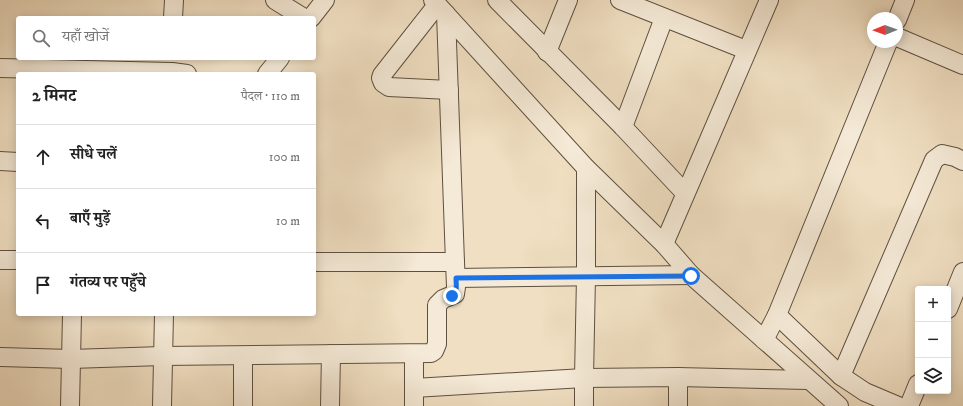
<!DOCTYPE html>
<html lang="hi">
<head>
<meta charset="utf-8">
<style>
	body { margin:0; font-family:"IM FELL DW Pica","Noto Serif Devanagari",serif; background:#f6f6f6; color:#222 }
	.controls { position:absolute; right:12px; bottom:12px; display:grid; overflow:hidden; border-radius:4px; box-shadow:0 2px 10px #0003 }
	.controls button { width:36px; height:36px; display:grid; place-items:center; padding:0; border:0; border-bottom:1px solid #e0e0e0; background:#fff; color:#222; font:20px sans-serif }
	.compass { position:absolute; left:867px; top:12px; width:36px; height:36px; border-radius:50%; background:#fff; box-shadow:0 2px 10px #0003; rotate:269deg }
	.stop { position:absolute; width:12px; height:12px; margin:-9px; border:3px solid #1a73e8; border-radius:50%; background:#fff }
	.stop.end { background:#1a73e8; border-color:#fff; box-shadow:0 1px 4px #0008 }
	.list { margin:0; padding:0; list-style:none }
	h2 { display:flex; justify-content:space-between; align-items:center; height:52px; margin:0; padding:0 16px; font-size:17px }
	h2 small { font-size:13px; font-weight:400; color:#767676 }
	.list li { display:grid; grid-template-columns:26px 1fr auto; gap:12px; align-items:center; box-sizing:border-box; height:64px; padding:0 16px; border-top:1px solid #e0e0e0 }
	.list b { display:block; font-size:15px; white-space:nowrap }
	.list em { font-size:13px; font-style:normal; color:#767676 }
	.icon { flex:none; width:22px; height:22px; fill:none; stroke:currentColor; stroke-width:2; stroke-linecap:round; stroke-linejoin:round }
	.map { position:relative; flex:none; width:963px; height:406px; overflow:hidden }
	.search { position:absolute; background:#fff; box-shadow:0 2px 10px #0003; left:16px; top:16px; width:300px; height:44px; display:flex; align-items:center; gap:10px; box-sizing:border-box; padding:0 14px; border-radius:4px; color:#767676; font-size:15px }
	.panel { position:absolute; background:#fff; box-shadow:0 2px 10px #0003; left:16px; top:72px; width:300px; height:244px; border-radius:4px }
	.map>svg:first-child { display:block }
</style>
</head>
<body>
<div class="map">
<svg width="963" height="406" viewBox="0 0 963 406">
	<rect width="100%" height="100%" fill="#f0dfc2"/>
	<filter id="stains"><feTurbulence type="fractalNoise" baseFrequency=".005" numOctaves="4"/><feColorMatrix values="0 0 0 0 .2 0 0 0 0 .09 0 0 0 0 .02 0 0 0 .5 -.17"/></filter>
	<radialGradient id="worn" r=".72"><stop offset=".6" stop-color="#630" stop-opacity="0"/><stop offset="1" stop-color="#630" stop-opacity=".3"/></radialGradient>
	<g fill="none" stroke-linecap="round" stroke-linejoin="round">
		<defs>
			<g id="minor">
				<polyline points="275,0 304,18"/>
				<polyline points="433,0 586,168 664,244 691,275 839,406"/>
				<polyline points="497,0 623,127 685,193"/>
				<polyline points="620,0 746,50"/>
				<polyline points="437,5 382,75 381,78 383,83 389,87 449,90"/>
				<polyline points="173,18 174,0"/>
				<polyline points="311,18 325,0"/>
				<polyline points="897,20 905,0"/>
				<polyline points="897,37 963,65"/>
				<polyline points="547,52 568,0"/>
				<polyline points="0,68 172,72 187,74"/>
				<polyline points="267,74 280,58"/>
				<polyline points="623,127 664,18"/>
				<polyline points="0,161 18,162"/>
				<polyline points="664,244 769,0"/>
				<polyline points="0,260 18,260"/>
				<polyline points="314,262 455,262 446,14"/>
				<polyline points="456,278 691,275"/>
				<polyline points="948,309 963,272"/>
				<polyline points="777,315 841,376 865,392 898,406"/>
				<polyline points="764,340 777,315 888,42"/>
				<polyline points="243,356 243,406"/>
				<polyline points="0,357 71,359 162,356 431,353 434,351 437,344 437,305 443,299 455,294 456,287 455,262"/>
				<polyline points="841,376 934,160 942,154 955,157 963,161"/>
				<polyline points="678,377 678,406"/>
				<polyline points="414,388 584,378 678,377 808,380"/>
				<polyline points="70,406 72,314"/>
				<polyline points="162,406 164,314"/>
				<polyline points="330,406 331,354"/>
				<polyline points="414,406 414,354"/>
				<polyline points="584,406 584,378 586,276 586,168"/>
				<polyline points="909,406 918,384"/>
			</g>
		</defs>
		<use href="#minor" stroke="#5e5040" stroke-width="20"/>
		<use href="#minor" stroke="#f5ead7" stroke-width="18"/>
	</g>
	<g fill="none" stroke-linecap="round" stroke-linejoin="round">
		<path stroke="#1a73e8" stroke-width="5" d="M452 296C458 292 456 284 456 278L691 276"/>
	</g>
	<rect width="100%" height="100%" filter="url(#stains)"/>
	<rect width="100%" height="100%" fill="url(#worn)"/>
</svg>
<div class="controls">
<button>+</button>
<button>−</button>
<button><svg class="icon" aria-label="layers" viewBox="0 0 24 24"><path d="M12 4l9 5-9 5-9-5zM3 14l9 5 9-5"/></svg></button>
</div>
<svg class="compass" viewBox="-18 -18 36 36"><path d="M0-13l5 13h-10z" fill="#e53935"/><path d="M0 13l5-13h-10z" fill="#767676"/></svg>
<div class="stop" style="left:691px;top:276px"></div>
<div class="stop end" style="left:452px;top:296px"></div>
<div class="search"><svg class="icon" aria-label="search" viewBox="0 0 24 24"><circle cx="10" cy="10" r="6"/><path d="M15 15l6 6"/></svg>यहाँ खोजें</div>
<section class="panel">
<h2>2 मिनट<small>पैदल · 110 m</small></h2>
<ul class="list">
<li><svg class="icon" aria-label="ahead" viewBox="0 0 24 24"><path d="M12 20V5M6 11l6-6 6 6"/></svg><div><b>सीधे चलें</b></div><em>100 m</em></li>
<li><svg class="icon" aria-label="left" viewBox="0 0 24 24"><path d="M17 20v-9H6M10 6l-5 5 5 5"/></svg><div><b>बाएँ मुड़ें</b></div><em>10 m</em></li>
<li><svg class="icon" aria-label="arrive" viewBox="0 0 24 24"><path d="M6 21V4h12l-3 4 3 4H6"/></svg><div><b>गंतव्य पर पहुँचे</b></div></li>
</ul>
</section>
</div>
</body>
</html>
